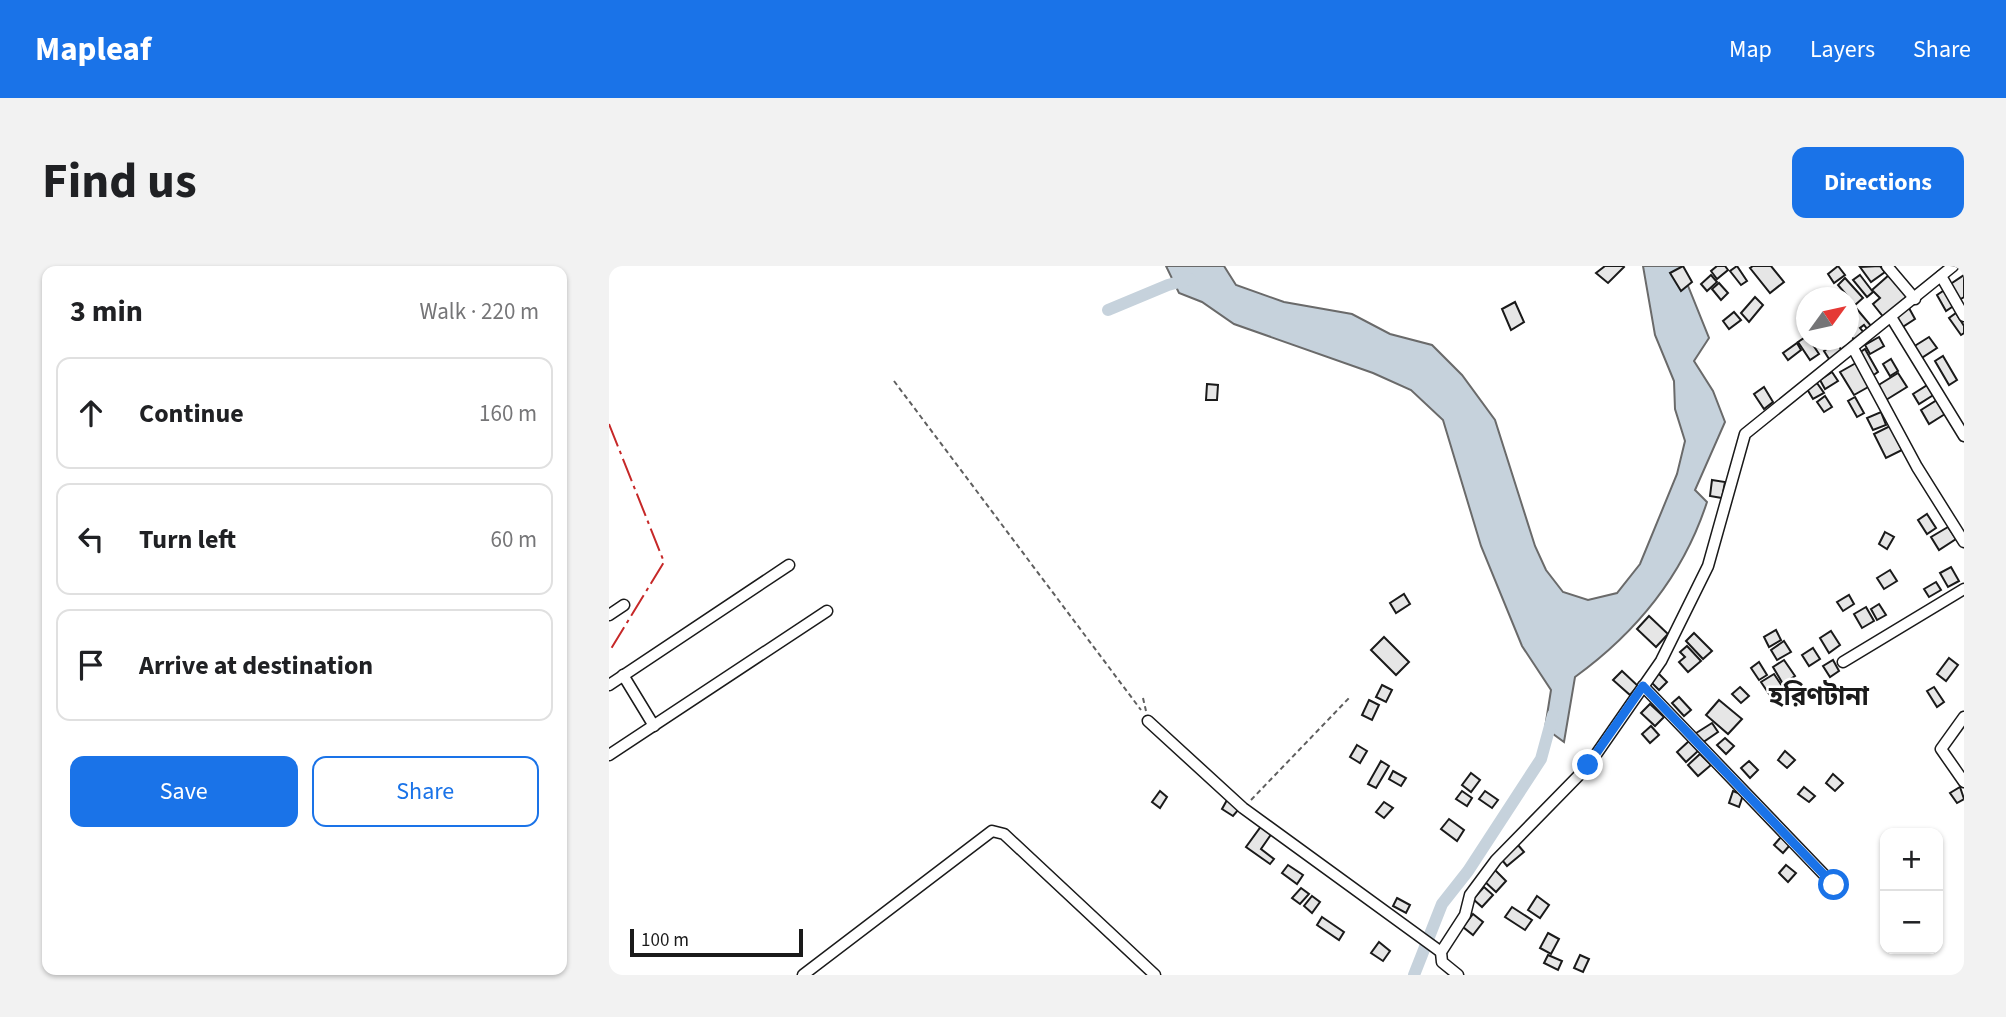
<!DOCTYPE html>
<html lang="en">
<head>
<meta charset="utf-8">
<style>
	body { margin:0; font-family:"Source Sans 3","Noto Sans Bengali",sans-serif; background:#f2f2f2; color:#202124 }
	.controls { position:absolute; right:21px; bottom:21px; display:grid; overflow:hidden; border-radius:14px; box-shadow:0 2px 5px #0004 }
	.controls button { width:63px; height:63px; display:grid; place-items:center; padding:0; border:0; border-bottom:2px solid #e0e0e0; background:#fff; color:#202124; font:35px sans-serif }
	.compass { position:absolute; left:1187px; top:21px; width:63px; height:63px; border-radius:50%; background:#fff; box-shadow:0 2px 5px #0004; rotate:57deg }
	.scale { position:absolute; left:21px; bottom:18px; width:173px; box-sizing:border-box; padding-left:7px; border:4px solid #1a1a1a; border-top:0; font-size:19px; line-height:24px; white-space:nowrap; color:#1a1a1a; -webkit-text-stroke:5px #fff; paint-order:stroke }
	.stop { position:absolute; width:21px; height:21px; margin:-16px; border:5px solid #1a73e8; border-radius:50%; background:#fff }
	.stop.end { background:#1a73e8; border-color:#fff; box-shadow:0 2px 7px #0008 }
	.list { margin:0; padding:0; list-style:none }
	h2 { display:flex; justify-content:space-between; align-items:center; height:91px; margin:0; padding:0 28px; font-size:30px }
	h2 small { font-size:23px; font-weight:400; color:#757577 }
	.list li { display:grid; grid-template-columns:46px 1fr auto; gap:21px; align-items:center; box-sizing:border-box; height:112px; margin:0 14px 14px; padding:0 14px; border:2px solid #e0e0e0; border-radius:14px }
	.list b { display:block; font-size:26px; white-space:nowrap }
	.list em { font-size:23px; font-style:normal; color:#757577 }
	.actions { display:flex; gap:14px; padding:21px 28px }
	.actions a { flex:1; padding:16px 0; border:2px solid #1a73e8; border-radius:14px; text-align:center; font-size:24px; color:#1a73e8 }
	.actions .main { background:#1a73e8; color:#fff }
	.icon { flex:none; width:38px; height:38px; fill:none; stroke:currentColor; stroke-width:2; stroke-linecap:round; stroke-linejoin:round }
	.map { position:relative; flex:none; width:1355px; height:709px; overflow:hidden; border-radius:14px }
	header { display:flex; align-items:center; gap:42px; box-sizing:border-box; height:98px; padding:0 35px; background:#1a73e8; color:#fff }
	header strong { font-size:33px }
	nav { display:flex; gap:38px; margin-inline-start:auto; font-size:24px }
	.intro { display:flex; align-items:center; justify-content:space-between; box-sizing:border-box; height:168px; padding:0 42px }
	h1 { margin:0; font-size:49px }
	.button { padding:18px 32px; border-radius:14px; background:#1a73e8; color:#fff; font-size:24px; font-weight:700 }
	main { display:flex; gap:42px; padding:0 42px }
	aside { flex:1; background:#fff; border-radius:14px; box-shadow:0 2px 5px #0004 }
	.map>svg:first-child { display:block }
</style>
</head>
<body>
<header>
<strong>Mapleaf</strong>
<nav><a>Map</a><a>Layers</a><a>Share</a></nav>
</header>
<div class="intro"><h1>Find us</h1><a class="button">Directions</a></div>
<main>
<aside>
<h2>3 min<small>Walk · 220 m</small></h2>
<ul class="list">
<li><svg class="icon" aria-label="ahead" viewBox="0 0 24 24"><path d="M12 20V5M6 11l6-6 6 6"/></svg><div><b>Continue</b></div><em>160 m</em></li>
<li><svg class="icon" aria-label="left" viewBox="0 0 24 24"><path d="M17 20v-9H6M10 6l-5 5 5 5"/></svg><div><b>Turn left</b></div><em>60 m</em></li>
<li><svg class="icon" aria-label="arrive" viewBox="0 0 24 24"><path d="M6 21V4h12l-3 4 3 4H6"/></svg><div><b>Arrive at destination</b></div></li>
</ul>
<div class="actions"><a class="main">Save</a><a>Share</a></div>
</aside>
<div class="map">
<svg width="1355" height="709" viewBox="0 0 1355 709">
	<rect width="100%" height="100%" fill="#fff"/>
	<path fill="#c6d2dc" stroke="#6a6a6a" stroke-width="2" d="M557 0H615L627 19 675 36 743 48 781 68 823 79 853 109 886 154 926 280 937 304 954 326 979 334 1008 327 1031 298 1068 208 1076 175 1066 143 1065 115 1046 69 1034 0H1071L1100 72 1085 95 1104 125 1116 156 1086 224 1098 236C1074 310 1028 366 966 411L955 476 936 462 942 424 913 380 872 280 834 154 802 124 764 107 625 58 593 36 570 27Z"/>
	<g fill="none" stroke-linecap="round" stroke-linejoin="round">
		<g stroke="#c6d2dc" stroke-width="12">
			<polyline points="499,44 559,19 581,13"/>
			<polyline points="805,709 833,638 859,605 932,493 944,449"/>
		</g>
	</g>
	<g fill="#e6e6e6" stroke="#1a1a1a" stroke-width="2">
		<polygon points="996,0 1014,0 1015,1 999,17 987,7"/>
		<polygon points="1074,0 1083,16 1072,25 1061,7"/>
		<polygon points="1108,0 1116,0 1119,4 1108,13 1102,5"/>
		<polygon points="1128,0 1138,15 1132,19 1121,5"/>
		<polygon points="1144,0 1162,0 1175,16 1161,27 1141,2"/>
		<polygon points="1229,0 1236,9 1225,17 1219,8"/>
		<polygon points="1271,0 1276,6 1262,16 1251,1"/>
		<polygon points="1102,9 1108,16 1098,25 1092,18"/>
		<polygon points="1251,9 1264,26 1258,31 1244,14"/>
		<polygon points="1280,9 1300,31 1276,53 1264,38 1271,32 1263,24"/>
		<polygon points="1355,9 1355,31 1350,34 1340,19"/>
		<polygon points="1236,12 1254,32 1246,39 1229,19"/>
		<polygon points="1110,17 1119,27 1112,34 1103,23"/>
		<polygon points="1337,23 1346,39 1337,45 1328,29"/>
		<polygon points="1146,31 1154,39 1140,56 1132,47"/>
		<polygon points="906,36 915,56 902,64 893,43"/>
		<polygon points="1247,42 1263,61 1259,64 1255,59 1251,62 1256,68 1246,75 1240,67 1240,48"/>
		<polygon points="1300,42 1306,53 1292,62 1285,50"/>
		<polygon points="1125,46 1132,54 1120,63 1114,55"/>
		<polygon points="1347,47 1355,60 1355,67 1352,69 1340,52"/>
		<polygon points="1198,70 1210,88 1201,94 1189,76"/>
		<polygon points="1270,71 1275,80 1261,88 1256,79"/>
		<polygon points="1320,71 1328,82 1311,93 1304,81"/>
		<polygon points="1188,77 1192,84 1179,94 1174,87"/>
		<polygon points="1227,77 1235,87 1222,96 1215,85"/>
		<polygon points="1256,83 1269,106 1263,110 1250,87"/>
		<polygon points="1334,90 1348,114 1340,119 1326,95"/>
		<polygon points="1282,93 1289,105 1281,110 1274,98"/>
		<polygon points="1247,97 1261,120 1245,129 1231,106"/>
		<polygon points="1223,106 1229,115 1216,123 1211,114"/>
		<polygon points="1289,107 1298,121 1277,134 1268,120"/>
		<polygon points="1208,117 1215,127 1204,133 1198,123"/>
		<polygon points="598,118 609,119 608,134 597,134"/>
		<polygon points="1320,118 1326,128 1310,138 1304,128"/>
		<polygon points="1155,121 1164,136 1155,143 1145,128"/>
		<polygon points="1216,130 1223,141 1215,146 1208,136"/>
		<polygon points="1246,131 1255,147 1248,151 1239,135"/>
		<polygon points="1328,134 1336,148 1320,158 1312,144"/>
		<polygon points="1272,146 1277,159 1264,164 1258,152"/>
		<polygon points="1281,160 1293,184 1277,192 1265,168"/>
		<polygon points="1103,214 1116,216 1113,232 1101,230"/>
		<polygon points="1318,248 1327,262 1318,268 1309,254"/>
		<polygon points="1339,261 1347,273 1330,284 1322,271"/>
		<polygon points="1276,266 1285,271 1278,283 1270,278"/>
		<polygon points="1342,301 1350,315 1339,321 1331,307"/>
		<polygon points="1281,304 1288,315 1275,323 1268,312"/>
		<polygon points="1327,316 1332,324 1320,331 1315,323"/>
		<polygon points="795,328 801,338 787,347 781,337"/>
		<polygon points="1240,329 1245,338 1234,345 1228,336"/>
		<polygon points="1270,338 1277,349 1268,354 1262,343"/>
		<polygon points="1257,341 1265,355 1253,362 1245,348"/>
		<polygon points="1040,350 1059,368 1047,381 1028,363"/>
		<polygon points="1167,364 1172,374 1160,381 1155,371"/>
		<polygon points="1222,365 1231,379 1220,387 1211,372"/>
		<polygon points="1085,367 1103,385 1094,393 1077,375"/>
		<polygon points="775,371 800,396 787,409 762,384"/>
		<polygon points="1175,375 1182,386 1168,394 1162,384"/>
		<polygon points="1078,380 1092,395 1079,406 1070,396 1076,391 1071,386"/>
		<polygon points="1204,382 1211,393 1200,400 1193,389"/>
		<polygon points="1340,392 1349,399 1337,415 1328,408"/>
		<polygon points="1175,394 1186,410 1174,418 1164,401"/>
		<polygon points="1224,394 1230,405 1221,411 1214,400"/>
		<polygon points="1150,396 1158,409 1150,414 1142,402"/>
		<polygon points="1013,405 1029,420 1021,429 1004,414"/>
		<polygon points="1049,407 1058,416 1050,424 1041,415"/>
		<polygon points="1165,408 1173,420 1160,428 1152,416"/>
		<polygon points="773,419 783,424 777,436 767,431"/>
		<polygon points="1131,421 1140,430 1132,437 1123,428"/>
		<polygon points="1325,421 1335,436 1328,441 1318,425"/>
		<polygon points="1070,431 1082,444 1075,450 1063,437"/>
		<polygon points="760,434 770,439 763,454 753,449"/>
		<polygon points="1110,434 1133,453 1119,468 1097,449"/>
		<polygon points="1041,438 1055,451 1046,460 1032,447"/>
		<polygon points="1103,457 1109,466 1090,479 1084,469"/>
		<polygon points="1042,460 1050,469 1041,477 1033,468"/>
		<polygon points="1116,472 1125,480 1117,488 1108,479"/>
		<polygon points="1080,475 1089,485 1077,496 1068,486"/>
		<polygon points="748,479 758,485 751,497 741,491"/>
		<polygon points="1176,485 1186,494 1178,502 1169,494"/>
		<polygon points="1091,488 1102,499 1089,510 1079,499"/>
		<polygon points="772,495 780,500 767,522 759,518"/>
		<polygon points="1140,495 1149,504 1141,512 1132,502"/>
		<polygon points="784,505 797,512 792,520 780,513"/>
		<polygon points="862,507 871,514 862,526 853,519"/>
		<polygon points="1224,508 1234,517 1226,525 1217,517"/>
		<polygon points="1195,521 1206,530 1200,536 1189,528"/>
		<polygon points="1351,521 1355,533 1348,537 1341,527"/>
		<polygon points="551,525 558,531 551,542 543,536"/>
		<polygon points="853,525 863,532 858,540 847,533"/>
		<polygon points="876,525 889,534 883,542 870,533"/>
		<polygon points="1124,525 1134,529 1130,541 1120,537"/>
		<polygon points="618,534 630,543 624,550 613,543"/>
		<polygon points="775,536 784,542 775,552 767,546"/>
		<polygon points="840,553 855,564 848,575 832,563"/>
		<polygon points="653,559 663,567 652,583 665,593 661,598 637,581"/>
		<polygon points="1172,571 1181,579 1174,587 1165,579"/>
		<polygon points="909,579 915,586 898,600 893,594"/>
		<polygon points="679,599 694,609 688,618 673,607"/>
		<polygon points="1177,599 1187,607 1179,616 1170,607"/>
		<polygon points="885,603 897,615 887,626 874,614"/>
		<polygon points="875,621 884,629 873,641 864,633"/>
		<polygon points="692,622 700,628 691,638 683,632"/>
		<polygon points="703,630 711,636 703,647 695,640"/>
		<polygon points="928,630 940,639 931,652 919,644"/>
		<polygon points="788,632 801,639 797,647 784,640"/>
		<polygon points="903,641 923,654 916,664 896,651"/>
		<polygon points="864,648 874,656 864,669 854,661"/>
		<polygon points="713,651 735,666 730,674 708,659"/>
		<polygon points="939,667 950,673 942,688 931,682"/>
		<polygon points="770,676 781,685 774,695 762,687"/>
		<polygon points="939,689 953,695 949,704 935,697"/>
		<polygon points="971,689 980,693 974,706 965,702"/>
	</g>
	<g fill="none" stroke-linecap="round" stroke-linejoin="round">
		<defs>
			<g id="street">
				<polyline points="1278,0 1306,33"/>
				<polyline points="1332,10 1355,50"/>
				<polyline points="1282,51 1355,170"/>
				<polyline points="1244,82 1308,201 1355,276"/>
				<polyline points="0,349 15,339"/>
				<polyline points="1234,396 1355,323"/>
				<polyline points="14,409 45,460"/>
				<polyline points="0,419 180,299"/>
				<polyline points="1034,420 1225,619"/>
				<polyline points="1355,451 1332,483 1355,516"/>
				<polyline points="539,455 634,542 832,686"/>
				<polyline points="0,489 218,345"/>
				<polyline points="194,709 383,565 395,568 546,709"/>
				<polyline points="849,709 833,696 832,686 856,649 861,629 887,594 979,500 1052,395 1099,300 1136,168 1344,0"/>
			</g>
		</defs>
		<use href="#street" stroke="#1a1a1a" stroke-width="13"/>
		<g stroke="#5f5f5f" stroke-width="2" stroke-dasharray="5 3.5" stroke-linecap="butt">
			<polyline points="285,115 532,444"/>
			<polyline points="534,432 537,445"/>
			<polyline points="642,534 740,432"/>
		</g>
		<use href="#street" stroke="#fff" stroke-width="10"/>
		<polyline stroke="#c62828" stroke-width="2" stroke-dasharray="24 5 3.5 5" stroke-linecap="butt" points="0,158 55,296 0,386"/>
	</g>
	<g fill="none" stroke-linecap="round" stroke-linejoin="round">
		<polyline stroke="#1a73e8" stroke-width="9" points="979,499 1034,420 1225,619"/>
	</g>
	<g text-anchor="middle" stroke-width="5" stroke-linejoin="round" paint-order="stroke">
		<g font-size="26" font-weight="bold" fill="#1a1a1a" stroke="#fff">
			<text x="1210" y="439">হরিণটানা</text>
		</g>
	</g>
</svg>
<div class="controls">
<button>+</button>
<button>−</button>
</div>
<svg class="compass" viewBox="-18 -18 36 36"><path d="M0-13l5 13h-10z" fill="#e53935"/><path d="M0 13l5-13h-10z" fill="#757577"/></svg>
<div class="scale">100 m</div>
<div class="stop" style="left:1225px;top:619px"></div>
<div class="stop end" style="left:979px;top:499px"></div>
</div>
</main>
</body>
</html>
